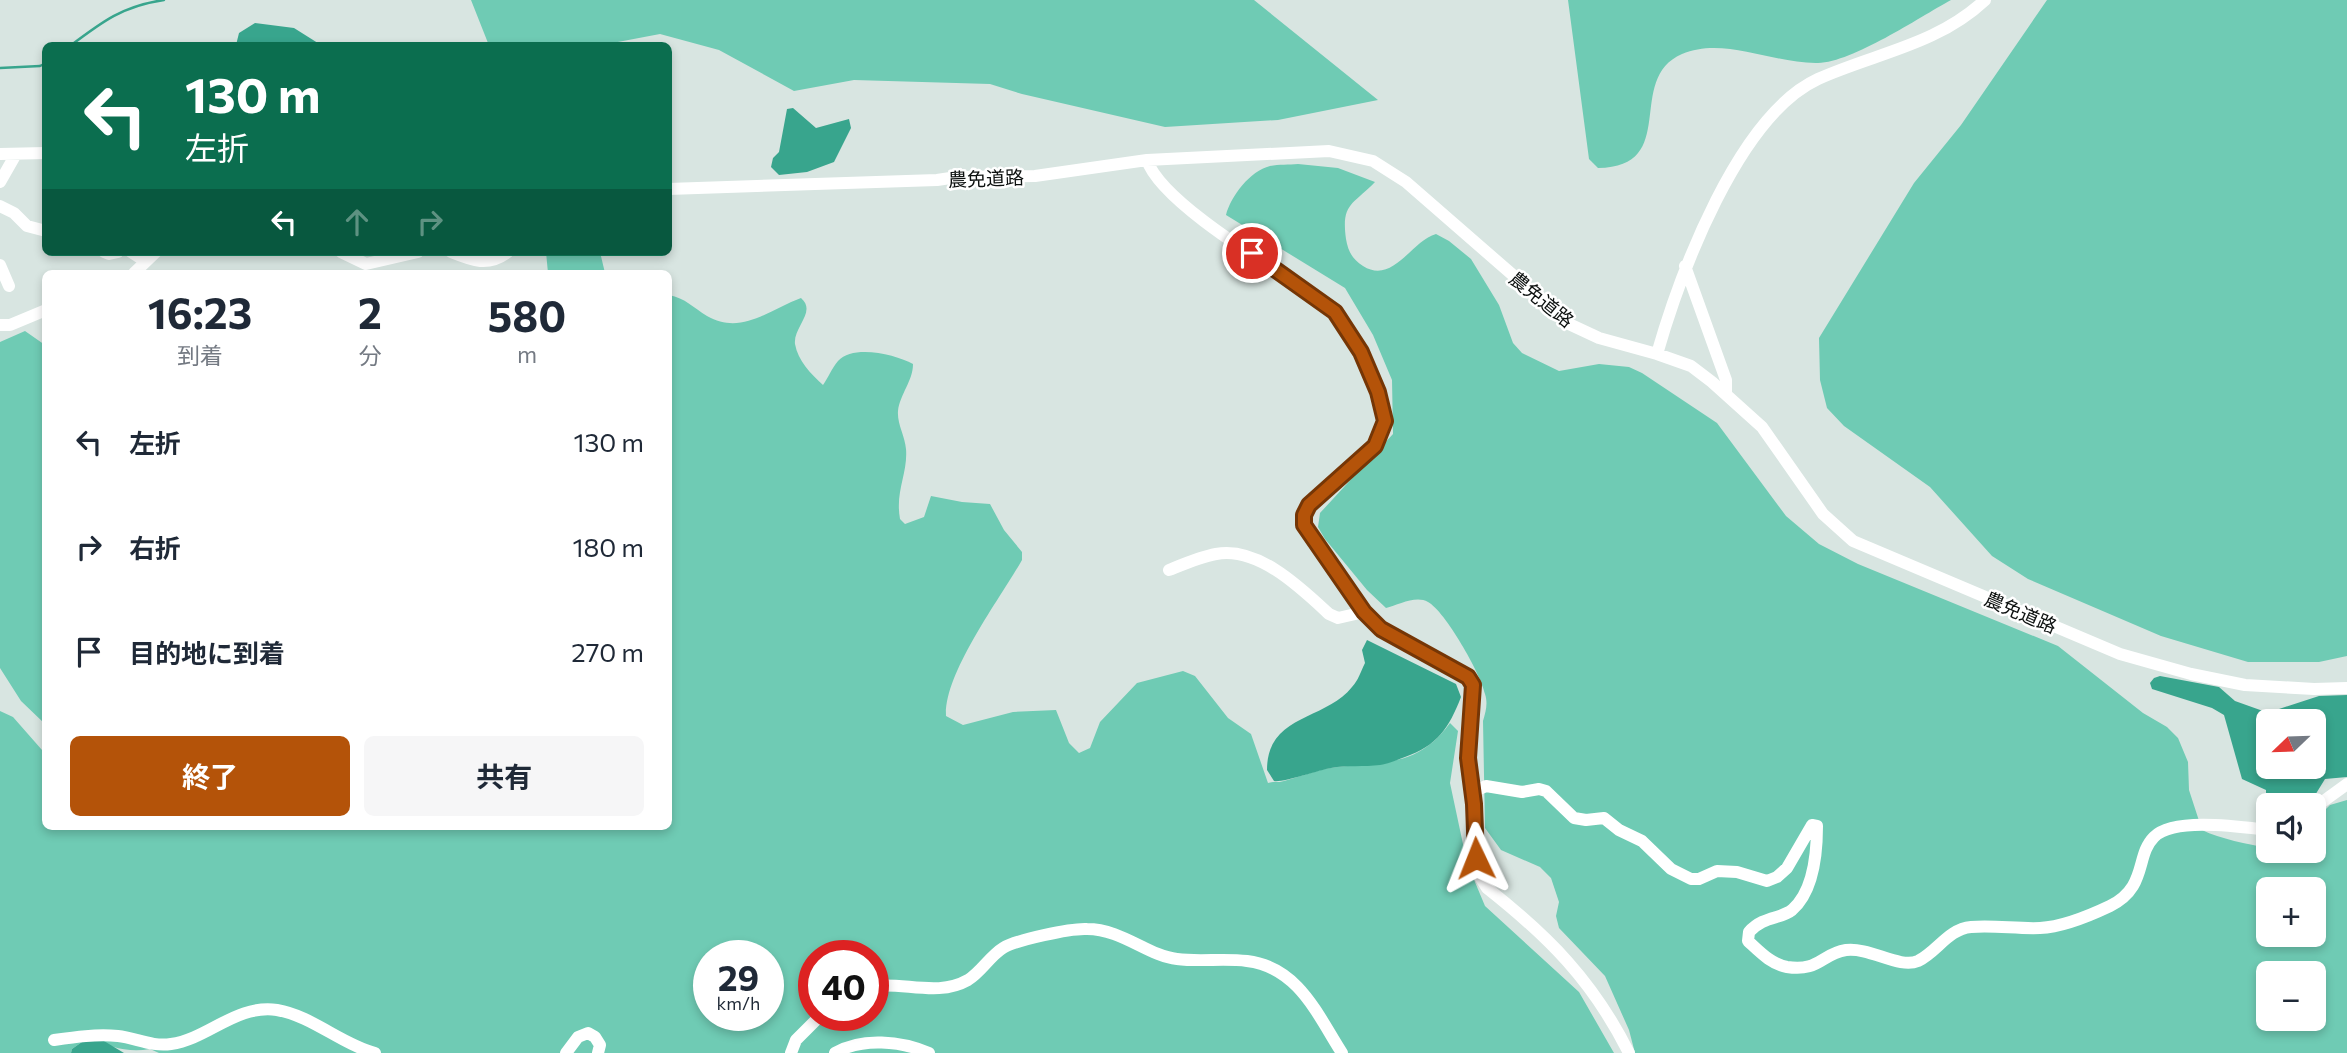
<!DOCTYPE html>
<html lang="ja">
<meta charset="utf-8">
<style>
body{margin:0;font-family:Commissioner,"Noto Sans JP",sans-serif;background:#f6f6f7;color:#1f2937;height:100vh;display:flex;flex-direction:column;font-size:26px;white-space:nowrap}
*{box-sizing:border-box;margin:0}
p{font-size:23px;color:#747a83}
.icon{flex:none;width:38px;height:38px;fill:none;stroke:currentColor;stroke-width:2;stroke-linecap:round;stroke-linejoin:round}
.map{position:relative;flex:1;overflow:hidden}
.panel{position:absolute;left:42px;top:270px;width:630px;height:560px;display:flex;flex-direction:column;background:#fff;border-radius:10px;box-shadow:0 4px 10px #0003}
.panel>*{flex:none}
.top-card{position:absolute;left:42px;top:42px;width:630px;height:214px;border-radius:10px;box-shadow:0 4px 10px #0003;background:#0b6e4f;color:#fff;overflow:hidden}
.needle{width:46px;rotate:247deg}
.buttons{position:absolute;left:2256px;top:709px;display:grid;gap:14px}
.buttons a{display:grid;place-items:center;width:70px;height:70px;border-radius:10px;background:#fff;box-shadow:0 4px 10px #0003;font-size:35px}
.speed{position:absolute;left:693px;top:940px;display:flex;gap:14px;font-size:35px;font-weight:700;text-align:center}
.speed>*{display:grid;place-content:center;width:91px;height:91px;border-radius:50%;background:#fff;box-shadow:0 4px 10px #0003;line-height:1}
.speed small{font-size:18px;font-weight:400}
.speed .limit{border:10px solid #d22;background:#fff;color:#111}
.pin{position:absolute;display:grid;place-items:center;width:60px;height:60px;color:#fff;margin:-30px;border:4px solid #fff;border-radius:50%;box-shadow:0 2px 7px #0007}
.me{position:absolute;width:77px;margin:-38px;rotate:358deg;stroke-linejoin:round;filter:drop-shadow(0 0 5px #0008)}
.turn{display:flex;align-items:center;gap:24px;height:147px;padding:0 28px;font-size:32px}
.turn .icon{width:91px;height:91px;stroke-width:2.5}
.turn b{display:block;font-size:49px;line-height:60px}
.lanes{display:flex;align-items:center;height:66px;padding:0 28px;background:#0003;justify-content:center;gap:35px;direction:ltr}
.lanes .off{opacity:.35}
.eta{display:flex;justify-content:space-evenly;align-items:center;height:119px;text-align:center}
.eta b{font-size:42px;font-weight:700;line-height:49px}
.button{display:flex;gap:14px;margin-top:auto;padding:14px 28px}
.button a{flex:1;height:80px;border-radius:10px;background:#b45309;color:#fff;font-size:28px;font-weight:700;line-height:80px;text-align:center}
.button a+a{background:#f6f6f7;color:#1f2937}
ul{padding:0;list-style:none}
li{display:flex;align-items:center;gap:21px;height:105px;padding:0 28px}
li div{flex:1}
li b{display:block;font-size:26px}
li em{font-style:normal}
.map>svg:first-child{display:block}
</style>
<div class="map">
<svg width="2347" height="1053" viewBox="0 0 2347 1053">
<rect width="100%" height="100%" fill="#d8e5e1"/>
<!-- green -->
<path fill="#6fcbb4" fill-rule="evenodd" d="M471 0H1254L1378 100 1278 120 1165 127 1022 94 990 84 854 80 794 91 719 50 660 34 602 45 500 46 488 43Z
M1568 0H1951C1918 18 1853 62 1818 63 1773 64 1724 36 1682 54 1624 79 1681 167 1598 168L1589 159Z
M2047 0H2347V656L2319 662H2248L2161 636 2028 579 1992 556 1930 487 1844 426 1827 408 1820 380 1819 338 1914 183 1961 125Z
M1298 164 1338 168 1375 182C1353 205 1341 203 1346 239 1348 251 1352 259 1363 266 1393 285 1411 241 1436 234L1449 241 1471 259 1499 305 1513 343 1522 353 1559 371 1599 364 1629 367 1642 373 1717 423 1786 516 1819 544 1858 564 2058 646 2143 713 2167 727 2178 738 2188 762 2189 790 2202 830C2220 839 2248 844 2268 848V850H2314V821L2330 805 2347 800V1053H1635L1629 1030 1605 976 1559 928 1556 916 1559 902 1551 878 1540 867 1501 850 1485 828 1483 721C1486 711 1488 703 1485 694 1481 674 1445 611 1428 602 1416 595 1398 605 1386 608L1367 590 1325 539 1318 527 1320 513 1393 434 1392 380 1373 335 1345 288 1226 215C1231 196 1250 171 1270 166 1279 164 1289 165 1298 164ZM2268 889H2314V934H2268ZM2268 973H2314V1018H2268Z
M546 252H600L605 273H548Z
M669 295C685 298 694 308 707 316 742 336 770 309 801 298 817 312 793 327 795 344 798 361 811 374 823 385 828 378 832 368 838 361 854 344 896 355 913 364 913 381 900 394 898 411 897 424 905 436 906 449 908 473 895 491 900 519L905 524 924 517 931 496 962 502 990 504 1004 530 1022 552V560C1000 599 944 673 946 716L963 725 1013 712 1056 710 1069 743 1079 753 1090 748 1100 722 1137 683 1183 671 1195 676 1228 718 1251 734 1268 783C1274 781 1278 783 1284 781 1302 776 1319 769 1337 767 1385 762 1419 766 1450 723L1458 731 1450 783 1467 863 1485 906 1579 992 1614 1053H159L150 1049C128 1053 109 1047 89 1037L72 1049 71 1053H0V711L13 717 42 750H45L46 826H668ZM709 956H768V1015H709ZM814 956H873V1015H814Z
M25 331 45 345V724L21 701 0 668V342Z"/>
<!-- water -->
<path fill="#38a58d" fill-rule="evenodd" d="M255 23 294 28 321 45H236L239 33Z
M793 108 816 128 849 119 851 128 834 162 807 172 779 175 771 167 773 158 779 152 787 109Z
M1367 640 1456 684 1461 697C1449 728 1437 746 1405 757 1397 760 1388 764 1380 765 1364 767 1347 765 1331 768 1319 770 1282 783 1274 781L1267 770C1267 714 1325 721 1352 687 1358 681 1361 671 1365 663L1362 650Z
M2160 676 2219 687 2235 701 2263 711 2276 710 2319 696 2347 695V777L2325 779 2309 805H2271L2266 796V790L2242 779 2224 715 2212 708 2152 689 2150 683 2154 678ZM2268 721H2314V766H2268Z
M89 1037 99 1038 124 1053H71L72 1049Z"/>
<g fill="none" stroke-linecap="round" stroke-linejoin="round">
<!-- stream -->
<path stroke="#38a58d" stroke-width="2.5" d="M70 46C103 21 123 6 164 0
M0 68 40 66 46 63"/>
<!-- minor -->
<path stroke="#fff" stroke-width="12" d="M0 154 46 153
M1147 160C1161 203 1275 269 1315 296 1322 302 1331 307 1336 313 1355 334 1393 405 1382 433 1373 457 1329 487 1309 505L1305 515 1304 525 1364 612 1381 629 1468 677 1473 685 1468 772 1474 804 1476 858 1480 877 1487 888C1549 937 1593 981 1629 1053
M0 182 16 154
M668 189 937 180 957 177 1035 176 1147 160 1329 151 1373 161 1406 182 1569 324 1599 338 1657 354 1691 366 1712 382 1762 427 1823 514 1853 541 2120 654 2191 674 2245 685 2314 689 2347 688
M0 206 14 213 27 226 46 231
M104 252 109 254 118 252
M131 252 145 261
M341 252 366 264 418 252
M451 252C473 261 488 267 508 252
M0 265 9 286
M1685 266 1726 380V394
M134 273 156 252
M0 325H10L46 310
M1657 354C1680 274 1738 116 1818 79 1876 53 1937 45 1985 0
M1169 570C1184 564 1200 557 1216 554 1258 546 1301 588 1329 614L1338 618 1364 612
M1472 789 1477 790 1486 786 1522 792 1539 789 1546 791 1574 818 1586 820 1604 818 1619 830 1642 841 1671 869 1691 879H1699L1717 871 1737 872 1767 881 1777 877 1787 868 1812 825 1817 826C1817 853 1814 891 1792 910 1781 919 1763 916 1749 932L1748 941C1760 952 1771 964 1787 967 1819 972 1821 954 1846 950 1870 947 1899 969 1918 961 1937 952 1948 929 1971 927 1994 925 2017 929 2040 928 2063 927 2089 916 2110 906 2148 887 2135 856 2154 837 2174 817 2241 827 2268 830
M2314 808 2347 784
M873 986C905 982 938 997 968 980 981 972 990 956 1003 948 1016 940 1071 928 1087 929 1122 929 1148 956 1177 959 1200 962 1224 958 1247 961 1298 967 1317 1014 1342 1053
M54 1040C75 1037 96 1034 118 1036 136 1038 152 1047 171 1044 208 1039 236 1004 277 1010 312 1016 341 1044 375 1053
M566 1053 578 1037 588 1033 595 1037 600 1045 598 1053
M791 1053 796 1040 821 1015
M835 1053C862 1037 901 1041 929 1053"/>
</g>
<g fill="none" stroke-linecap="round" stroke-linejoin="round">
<defs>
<path id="route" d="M1252 253 1335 312 1361 352 1378 392 1385 421 1375 446 1309 505 1304 515V525L1364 612 1381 629 1468 677 1473 685 1468 758 1474 804 1476 858"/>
</defs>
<!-- route casing -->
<use href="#route" stroke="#753606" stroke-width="18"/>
<!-- route -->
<use href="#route" stroke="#b45309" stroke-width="12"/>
</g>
<g text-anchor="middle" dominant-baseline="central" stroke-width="5" stroke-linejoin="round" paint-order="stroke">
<!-- street labels -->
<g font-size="19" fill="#0c100f" stroke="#fff">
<text transform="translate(986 178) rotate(-2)">農免道路</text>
<text transform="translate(1542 299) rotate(39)">農免道路</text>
<text transform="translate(2021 612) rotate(23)">農免道路</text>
</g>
</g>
</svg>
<div class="buttons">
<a><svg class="needle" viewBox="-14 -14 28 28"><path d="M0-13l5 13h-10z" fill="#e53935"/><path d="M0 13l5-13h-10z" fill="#747a83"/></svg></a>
<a><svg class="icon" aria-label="sound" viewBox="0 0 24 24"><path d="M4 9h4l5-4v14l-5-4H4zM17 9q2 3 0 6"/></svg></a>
<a>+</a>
<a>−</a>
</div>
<div class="speed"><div>29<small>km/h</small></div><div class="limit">40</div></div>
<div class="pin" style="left:1252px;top:253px;background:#d93025"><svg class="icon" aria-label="arrive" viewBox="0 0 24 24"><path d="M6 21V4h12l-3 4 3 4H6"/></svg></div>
<svg class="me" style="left:1476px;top:858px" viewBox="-20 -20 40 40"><path d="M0-17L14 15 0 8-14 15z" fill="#b45309" stroke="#fff" stroke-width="4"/></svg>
<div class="top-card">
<div class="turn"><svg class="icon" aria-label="left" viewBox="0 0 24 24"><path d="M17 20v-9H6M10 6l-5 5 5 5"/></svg><div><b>130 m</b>左折</div></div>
<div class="lanes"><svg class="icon" aria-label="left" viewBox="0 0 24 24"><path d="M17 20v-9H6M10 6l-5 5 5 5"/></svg><svg class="icon off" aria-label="ahead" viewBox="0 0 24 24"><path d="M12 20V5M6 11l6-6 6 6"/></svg><svg class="icon off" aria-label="right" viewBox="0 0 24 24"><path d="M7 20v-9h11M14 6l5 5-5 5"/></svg></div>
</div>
<section class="panel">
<div class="eta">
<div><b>16:23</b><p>到着</p></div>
<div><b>2</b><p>分</p></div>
<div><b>580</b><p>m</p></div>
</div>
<ul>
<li><svg class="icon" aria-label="left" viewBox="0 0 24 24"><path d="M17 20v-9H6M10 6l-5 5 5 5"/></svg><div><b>左折</b></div><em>130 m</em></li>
<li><svg class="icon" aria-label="right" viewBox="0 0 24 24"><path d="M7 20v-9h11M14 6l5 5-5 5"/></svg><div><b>右折</b></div><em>180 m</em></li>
<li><svg class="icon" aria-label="arrive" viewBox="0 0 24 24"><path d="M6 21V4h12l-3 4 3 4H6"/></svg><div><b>目的地に到着</b></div><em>270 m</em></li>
</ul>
<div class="button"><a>終了</a><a>共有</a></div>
</section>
</div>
